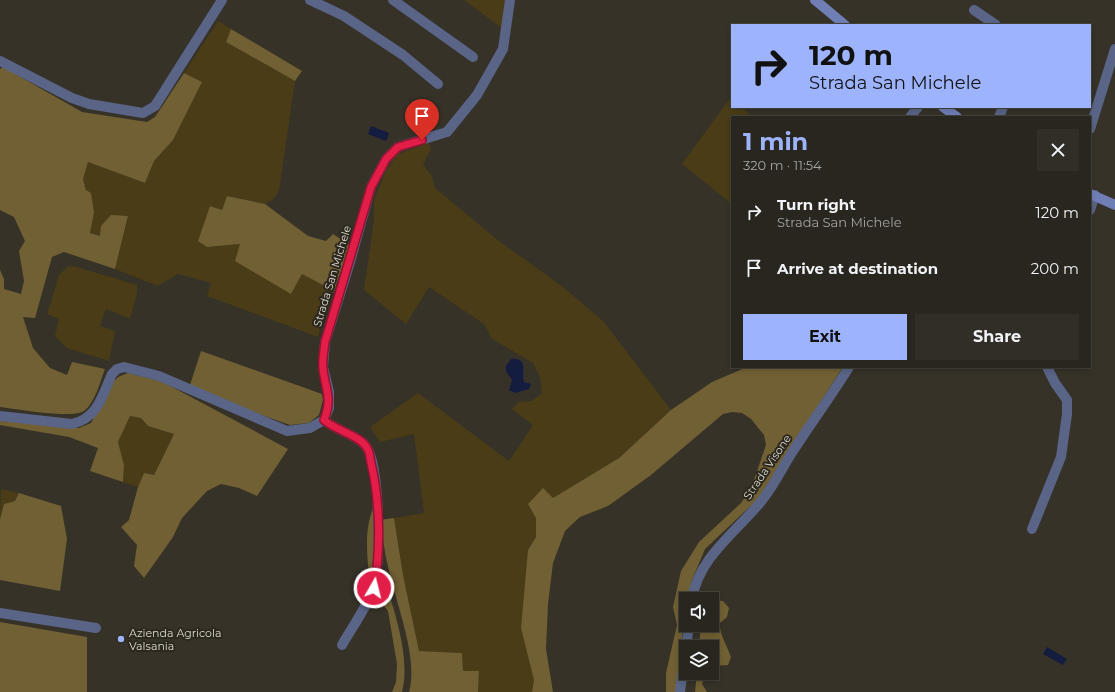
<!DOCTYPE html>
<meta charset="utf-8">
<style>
body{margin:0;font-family:Montserrat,sans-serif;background:#302e27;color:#f1f3f6;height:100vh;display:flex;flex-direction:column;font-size:15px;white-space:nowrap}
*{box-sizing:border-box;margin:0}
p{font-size:13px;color:#a5a5a4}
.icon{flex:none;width:22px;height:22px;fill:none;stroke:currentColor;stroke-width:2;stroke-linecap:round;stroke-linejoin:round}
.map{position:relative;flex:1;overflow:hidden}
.panel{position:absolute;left:731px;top:116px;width:360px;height:252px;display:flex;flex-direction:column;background:#28261e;border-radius:0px;box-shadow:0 2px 6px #0003,0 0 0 1px #44433c}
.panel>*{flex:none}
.hud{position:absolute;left:731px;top:24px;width:360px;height:84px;border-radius:0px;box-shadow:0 2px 6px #0003,0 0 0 1px #44433c;background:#9db4fd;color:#111;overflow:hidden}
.tools{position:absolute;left:679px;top:592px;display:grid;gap:8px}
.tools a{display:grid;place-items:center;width:40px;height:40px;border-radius:0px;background:#28261e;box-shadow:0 2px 6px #0003,0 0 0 1px #44433c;font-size:20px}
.pin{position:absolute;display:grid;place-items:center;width:34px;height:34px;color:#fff;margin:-41px -17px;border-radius:50% 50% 50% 0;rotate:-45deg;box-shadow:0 0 4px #0007}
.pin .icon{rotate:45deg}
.me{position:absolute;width:44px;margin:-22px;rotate:8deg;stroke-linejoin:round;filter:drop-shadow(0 0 3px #0008)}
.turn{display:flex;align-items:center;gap:14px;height:84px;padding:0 12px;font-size:18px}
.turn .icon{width:52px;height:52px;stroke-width:2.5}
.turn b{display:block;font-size:28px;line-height:34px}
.round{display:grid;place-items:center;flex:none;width:42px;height:42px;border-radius:0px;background:#302e27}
.summary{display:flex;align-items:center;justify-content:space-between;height:68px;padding:0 12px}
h1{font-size:24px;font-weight:700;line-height:30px;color:#9db4fd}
.cta{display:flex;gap:8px;margin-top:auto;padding:8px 12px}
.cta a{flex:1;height:46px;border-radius:0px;background:#9db4fd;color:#111;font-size:16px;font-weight:700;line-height:46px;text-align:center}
.cta a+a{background:#302e27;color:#f1f3f6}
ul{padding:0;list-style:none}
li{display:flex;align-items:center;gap:12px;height:56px;padding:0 12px}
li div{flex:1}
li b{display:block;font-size:15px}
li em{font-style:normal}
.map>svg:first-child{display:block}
</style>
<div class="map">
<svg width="1115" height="692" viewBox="0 0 1115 692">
<rect width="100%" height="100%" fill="#363228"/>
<!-- green -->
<path fill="#493c16" d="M464 0H506L503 29Z
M218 21 231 29 226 42 295 81 279 191 273 200 265 204 227 196 222 210 210 206 208 247 240 244 291 294 302 274 334 291 324 314 318 337 207 296 211 283 178 274 158 286 115 269 128 217 100 236 90 233 94 213 83 179 88 162 145 183 154 161 173 140 202 82 184 73Z
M730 98 732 107H741L752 117H732V204L682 164Z
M429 143 431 149 423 165 432 176 435 188 499 241 563 287 604 322 671 410 619 458 553 498 536 518V537L528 550V654L534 680 532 692H478L479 671H463L462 653 419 651 403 575 394 518 424 513 414 434 380 442 370 427 418 393 509 461 533 425 512 409 518 402 532 401 542 393 540 377 533 363 492 339 484 324 429 287 406 324 364 290 374 220V200L386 170 398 154Z
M68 266 77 267 137 285V293L130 319 106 309 100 326 115 331 109 361 67 348 55 336 59 319 47 314 59 275Z
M130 416 141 418 148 426 174 434 154 475 144 473 138 487 123 482 124 465 118 442Z
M1 489 19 493 15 501 4 504 0 519Z"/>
<!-- forest -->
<path fill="#716033" d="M231 29 302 71 295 81 226 42Z
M3 67 82 112 147 122 155 117 184 73 202 82 173 140 154 161 145 183 88 162 83 179 86 190 91 193 94 213 90 233 100 236 101 226 111 215 128 216 115 269 64 252 52 257 35 318 23 317 33 348 50 368 67 375 72 362 105 369C100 382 95 403 84 411 71 419 17 409 0 407V270L4 279V289L21 294 24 281 19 251 25 241 14 217 0 210V69Z
M227 196 265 204 308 236 326 241 333 234 350 245 334 291 302 274 291 294 235 261 240 244 207 247 198 241 210 206 222 210Z
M201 351 322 394 323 400 319 415 309 423 290 425 242 408 190 385Z
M747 367H843L758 499 705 549 692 580 688 599H686L676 692H666V673L677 625 673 607 681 571 699 542 741 503 747 494 755 477 766 445 764 435 751 419 742 413 732 412 723 414 651 475 608 506 580 517 565 531 553 563 548 604 546 649 553 692H532L534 680 521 628 528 550 536 537V518L528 504 543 488 553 498 619 458 671 410 712 382Z
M128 373 163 382 288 449 257 496 239 488 221 484 207 491 182 518 173 537 144 578 134 566 137 545 121 527 129 520 138 487 144 473 154 475 174 434 148 426 141 418 130 416 118 442 124 465 123 482 90 471 98 448 69 437 0 425V421L79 428 91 423 112 383 118 377Z
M19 493 61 506 67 539 60 591 0 580V519L4 504 15 501Z
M374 507 373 580 369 576C367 554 364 527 374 507Z
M394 518 403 575 419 651 462 653 463 671H479L478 692H409C419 658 395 601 388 566 384 551 383 535 380 520Z
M379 562C390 599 412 654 402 692H392L396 682 397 664 388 611 380 601 377 588Z
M713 600 723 601 729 608 727 617 720 623C719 634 727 645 731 657L728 665 712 666V647H699L701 625H712Z
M0 622 87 637V692H0Z
M697 673H705L702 684 707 692H695Z"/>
<!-- water -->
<path fill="#141c3f" d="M371 126 389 133 386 141 368 134Z
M511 359C529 357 521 373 524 382L531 384 529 389 515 393 509 390 512 380 506 371V366Z
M1047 647 1067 659 1063 665 1043 654Z"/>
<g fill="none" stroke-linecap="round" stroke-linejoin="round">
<!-- street -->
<path stroke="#596487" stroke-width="10" d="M310 0 344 16 403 55 438 84
M393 0 473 57
M974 10 996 25
M0 61 72 98 89 104 143 113 155 106 222 0
M910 117 918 107
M999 117 1003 107
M1090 129 1115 49
M1090 210 1095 195
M0 416 72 424C98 418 102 396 112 374L117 369 124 367 159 376 287 431 310 428 324 420 329 408V392L323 367 325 342 350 262 371 187 386 159 398 147 447 132 477 95 503 49 510 0
M324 420C335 430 361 436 367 448 380 469 381 562 374 586 369 604 351 629 342 645
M1032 529 1061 457 1067 414V400L1055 383 1047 367
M692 599C699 556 738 531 763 499 775 484 784 464 795 448 813 420 832 395 849 367
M0 613 96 628
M680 692 689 625"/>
<!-- secondary -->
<path stroke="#6f7fb6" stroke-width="10" d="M815 0 845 25
M943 107 957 117
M1090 194 1115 205"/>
</g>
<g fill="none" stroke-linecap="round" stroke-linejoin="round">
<defs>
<path id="route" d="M374 588C381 551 380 499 371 463 370 458 370 452 367 448 361 436 335 430 324 420 333 397 325 390 323 368 322 360 324 350 325 342L371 187 386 159 398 147 422 140"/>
</defs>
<!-- route casing -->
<use href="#route" stroke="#92132f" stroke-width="10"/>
<!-- route -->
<use href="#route" stroke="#e11d48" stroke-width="7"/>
</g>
<!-- markers -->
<circle fill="#9db4fd" stroke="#2c281e" stroke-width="1.5" cx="121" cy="639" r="4"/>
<g text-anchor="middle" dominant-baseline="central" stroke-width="4" stroke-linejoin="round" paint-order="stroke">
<!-- street labels -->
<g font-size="11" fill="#dedbd4" stroke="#2c281e">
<text transform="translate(332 276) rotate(-73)">Strada San Michele</text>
<text transform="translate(767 467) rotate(-56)">Strada Visone</text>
</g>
<!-- poi labels -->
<g font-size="11" fill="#dedbd4" stroke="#2c281e" text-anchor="start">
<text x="129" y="633">Azienda Agricola<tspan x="129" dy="13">Valsania</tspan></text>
</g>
</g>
</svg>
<div class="tools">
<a><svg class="icon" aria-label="sound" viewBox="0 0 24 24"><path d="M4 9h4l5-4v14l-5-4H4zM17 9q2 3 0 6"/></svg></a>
<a><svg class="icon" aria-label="layers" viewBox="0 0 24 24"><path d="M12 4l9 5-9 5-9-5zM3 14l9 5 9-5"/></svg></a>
</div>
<div class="pin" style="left:422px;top:140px;background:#d93025"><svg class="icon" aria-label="arrive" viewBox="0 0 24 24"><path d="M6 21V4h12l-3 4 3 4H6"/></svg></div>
<svg class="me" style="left:374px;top:588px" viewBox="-20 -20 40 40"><circle r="17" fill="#e11d48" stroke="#fff" stroke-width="3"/><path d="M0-11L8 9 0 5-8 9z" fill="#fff"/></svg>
<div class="hud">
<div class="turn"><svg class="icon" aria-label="right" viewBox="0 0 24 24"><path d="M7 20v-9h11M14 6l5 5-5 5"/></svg><div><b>120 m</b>Strada San Michele</div></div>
</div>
<section class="panel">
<div class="summary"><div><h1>1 min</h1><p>320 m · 11:54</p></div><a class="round"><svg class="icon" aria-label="close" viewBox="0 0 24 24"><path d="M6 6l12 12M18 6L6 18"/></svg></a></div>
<ul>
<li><svg class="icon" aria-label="right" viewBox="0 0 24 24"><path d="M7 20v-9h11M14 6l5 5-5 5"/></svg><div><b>Turn right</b><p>Strada San Michele</p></div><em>120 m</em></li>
<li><svg class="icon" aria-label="arrive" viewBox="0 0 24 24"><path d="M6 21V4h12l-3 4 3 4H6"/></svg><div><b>Arrive at destination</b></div><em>200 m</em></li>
</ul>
<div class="cta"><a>Exit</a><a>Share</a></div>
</section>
</div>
